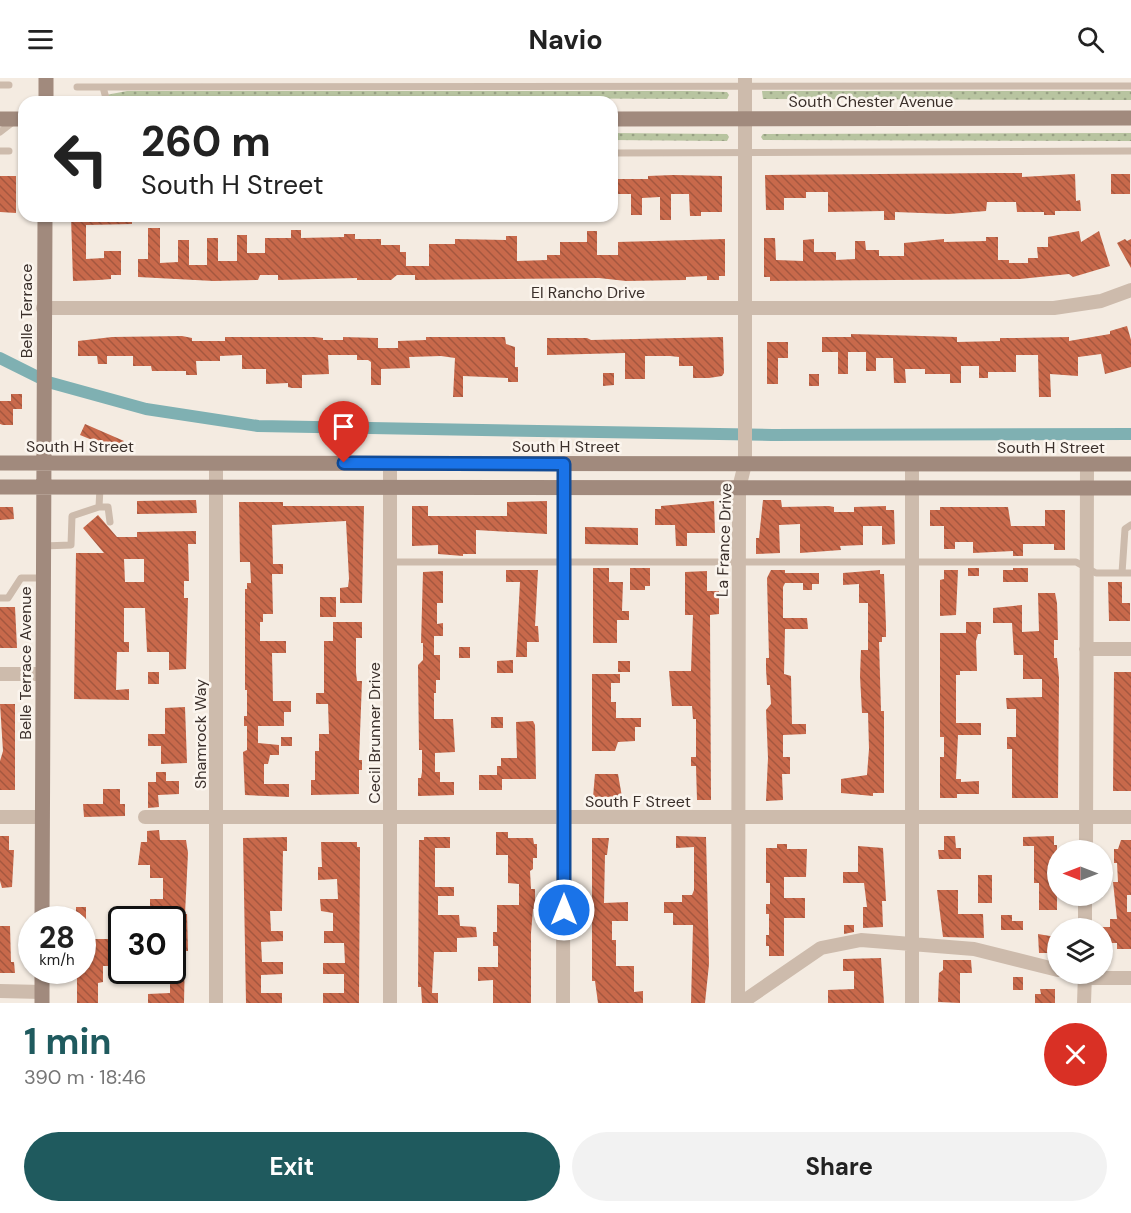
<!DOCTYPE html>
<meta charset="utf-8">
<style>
body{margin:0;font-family:"DM Sans",sans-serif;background:#f2f2f2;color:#222;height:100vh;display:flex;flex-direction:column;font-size:22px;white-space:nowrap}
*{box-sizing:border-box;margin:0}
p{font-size:20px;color:#767676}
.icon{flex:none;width:33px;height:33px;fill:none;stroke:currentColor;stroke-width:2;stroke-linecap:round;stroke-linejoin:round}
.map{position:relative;height:925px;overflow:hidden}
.side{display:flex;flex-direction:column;background:#fff;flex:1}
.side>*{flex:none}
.guide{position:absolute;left:18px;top:18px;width:600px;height:126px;border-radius:18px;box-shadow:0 2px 4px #0004;background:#fff;color:#222;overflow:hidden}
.needle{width:39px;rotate:270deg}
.fabs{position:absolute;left:1047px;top:762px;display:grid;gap:12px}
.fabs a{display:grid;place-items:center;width:66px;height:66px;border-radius:50%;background:#fff;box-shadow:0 2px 4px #0004;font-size:30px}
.speed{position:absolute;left:18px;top:828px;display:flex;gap:12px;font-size:30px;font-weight:700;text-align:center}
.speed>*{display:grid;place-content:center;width:78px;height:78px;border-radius:50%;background:#fff;box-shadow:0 2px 4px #0004;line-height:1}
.speed small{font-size:15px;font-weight:400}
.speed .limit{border:3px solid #111;border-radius:9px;background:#fff;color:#111}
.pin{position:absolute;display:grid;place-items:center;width:51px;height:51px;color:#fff;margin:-62px -26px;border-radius:50% 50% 50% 0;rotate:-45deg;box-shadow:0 0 6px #0007}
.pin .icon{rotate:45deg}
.me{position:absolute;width:66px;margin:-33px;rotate:0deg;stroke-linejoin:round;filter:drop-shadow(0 0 4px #0008)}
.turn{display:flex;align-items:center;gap:21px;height:126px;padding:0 24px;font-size:27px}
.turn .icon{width:78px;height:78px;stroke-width:2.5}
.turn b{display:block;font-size:42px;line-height:51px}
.round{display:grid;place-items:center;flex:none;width:63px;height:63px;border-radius:32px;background:#f2f2f2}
.headline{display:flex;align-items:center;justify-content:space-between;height:102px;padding:0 24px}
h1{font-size:36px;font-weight:700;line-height:45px;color:#1f5a5e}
.action{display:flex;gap:12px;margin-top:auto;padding:12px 24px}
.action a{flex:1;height:69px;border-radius:36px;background:#1f5a5e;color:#fff;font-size:24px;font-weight:700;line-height:69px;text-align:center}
.action a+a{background:#f2f2f2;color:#222}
header{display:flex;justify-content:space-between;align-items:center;height:78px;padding:0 24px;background:#fff;font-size:27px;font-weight:700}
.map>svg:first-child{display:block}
</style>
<header><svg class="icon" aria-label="menu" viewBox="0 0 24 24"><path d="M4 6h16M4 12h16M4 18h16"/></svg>Navio<svg class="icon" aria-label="search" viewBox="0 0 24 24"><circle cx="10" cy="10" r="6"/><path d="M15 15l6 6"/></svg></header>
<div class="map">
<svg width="1131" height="925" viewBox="0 0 1131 925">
<defs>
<pattern id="grass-dots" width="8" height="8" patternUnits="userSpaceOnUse" patternTransform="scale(1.5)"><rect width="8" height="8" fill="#b8c4a0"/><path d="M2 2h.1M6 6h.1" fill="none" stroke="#97a083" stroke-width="1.8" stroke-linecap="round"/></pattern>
<pattern id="building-back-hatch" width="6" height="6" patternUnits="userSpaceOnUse" patternTransform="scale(1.5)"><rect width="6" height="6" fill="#c8694b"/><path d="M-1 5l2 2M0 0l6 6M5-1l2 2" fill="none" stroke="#a4573f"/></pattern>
</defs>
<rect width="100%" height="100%" fill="#f4ebe1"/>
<!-- grass -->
<path fill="url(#grass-dots)" d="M127 13H690L727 14 729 17 727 21 106 19V17Z
M762 13H1131V22L763 21Z
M612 55 727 56 729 59 727 63 612 62Z
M1131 55V63H1126L763 62 761 59 763 56Z"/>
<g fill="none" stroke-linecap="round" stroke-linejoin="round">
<!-- canal -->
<path stroke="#7fb0b2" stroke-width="12" d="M0 280 48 304 146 331 258 348 772 357 1131 356"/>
</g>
<!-- building -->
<path fill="url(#building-back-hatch)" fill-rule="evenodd" d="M996 95H1022V99L1075 96 1076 123 1080 122 1081 133H1055V137H1044V134H1017L1016 124H987L986 133 949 136 895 134V142H884V133L828 134V114H806V120H784V132H766L765 97Z
M1111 96H1130V116H1111Z
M673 97 722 98V134H701V138H690L689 116H671V142H660V119L642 120V137H631V116H616V101H648V98Z
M0 98H16V135L0 134Z
M71 138H132V146L86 147V181L104 180V173H121V197H111V201L99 202 73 203Z
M148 150H160V185L178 184V162H189V187H207V160H218V183H237V157H247V175H265V160H291V152H301V160L344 159V156H355V161H381V167H400V174H406V188H429V166H455V161L506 162V158H517V183L547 182V177H560V164H587V153H597V177H618V164L725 161V198H719V202H707V198L686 199V202L626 203 599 200 415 202V197H397L391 202H357V200L278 202V197H260L258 202 214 203 138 199V181H148Z
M1079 153 1081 164 1099 153 1110 188 1073 199 1069 196 1020 201 770 203V199H764V160H775L776 182 803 183V162L814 161V174H836V182L855 181V163H865L866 172H879V178H904V165L944 161V164L986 163V159H998V182H1009V185H1028V180H1038L1037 169H1048V159Z
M1125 161 1127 163 1131 161V190L1117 165Z
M1127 248 1131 262V289L1105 296 1101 276 1078 279V298L1050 296 1051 319H1039L1038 277H1016V294H988V300H979V288H961V305H950V296H925V291H905L906 305H894L893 280H876V293H866V274H848V296H838V274H822V259H851V256L957 259V264L1000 263V260H1016L1069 259V263L1110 256V253Z
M182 258 192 260V263H225V259H315L323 260V262H343V259L378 260V270H398V263L426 262V259H505L506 266 515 269V289H518V304H508V300L463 298V319H453L455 280 441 278 409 279 410 290 381 291V307H371V284L368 282H357V277H328L329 296 302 297V310H292L288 309V305L266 306V291H242V277L220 278V283H196L197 297H186V293H152L151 288H133V278H107V286H98L97 278H78V263L112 259Z
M723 259 724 295 722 298 709 300H693V288H679V279L670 278H645V301H625V275L547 277V260H587L591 262Z
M767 264H788V280H778V306H767Z
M603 295H614V307L603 308Z
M809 296H819V308H809Z
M11 316H22V331H13V347H3L0 346V323H11Z
M85 346 124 363 119 373 80 357Z
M196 422 197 435 137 436V423Z
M763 422H781L782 429 829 428 834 429V434H854V429L886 428V432H894L895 466 882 467V448H863V467L840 468 841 472 800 475V446L779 447 780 475 756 476V460H759Z
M547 423V456L476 452V476H463V478L438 476V467L412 468V428H428V438H507V424Z
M714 423 715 455H687V468H676L675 447H655V431H661V428Z
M239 424H283V428H364L362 525H340V510L348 509 349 501 346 443 272 447 273 486H283V496H272L273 536H263V544H260V563H286V575H272L273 623H291V634H284V648H258V665L279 667V677H270L268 686H264V706H289V719L245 717 243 674 247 672V648H244V638H247V612H245V511H247V505H251L250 484H240Z
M0 429H13L14 441 0 442Z
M940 429H1008L1011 448H1045V432H1065V472H1054V466H1023V478H1013V473L973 475V464H955V471H944V448H930V432H940Z
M98 437 117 459H137V454L196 453V466H188L189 503H184V520H188L186 591 169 592V574H147L145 530H124V564H129V574H117L116 612 129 611V622L74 621 76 475H104L83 450ZM124 481H144V504H125Z
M585 449 638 450V467L585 466Z
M593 490H609V504H623L622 533H629V542H617V565H593Z
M630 490H650V508H645V512H630Z
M968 490H979V498H968Z
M1013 490H1028V504H1003V492H1013Z
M506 492H538L535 548H538L539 564H527V579H516L520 504H506Z
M771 492H785V495H819V506H812V512H803V505H785L783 509V540H807L808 551H785L784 596 791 598 792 646H806V656L783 657V679H790V696H782L783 722 766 723 768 680 766 632 771 626 770 607H767L766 591V580H769L767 500Z
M880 492V496H884L886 549V559H882V564H879L881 633H884V715H873V718L841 715V701L867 697 869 671 868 635H862L860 598 861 572H868V525H859V506L843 507V495Z
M944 492H958L956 537 940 538V502L944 501Z
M443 493V525H437V546L443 545V558H434V577H440V602H436V615H434V641H453L455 674 435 675V694H440V704H454V717L418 718V700H421L422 694V672H419L418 587 423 582V565H421L423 494Z
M707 493V513H719V536L710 537 711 722H697L696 688H691V679H696V641H693L692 628H672L669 593H691L693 537H685V494Z
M1108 504H1122V525H1130V543H1109Z
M1038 515H1055L1057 525 1058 562H1054V580H1057L1059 600 1058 720H1012V671H1007V659H1016V631H1007L1006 620 1042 619V601H1023V577H1014L1012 545H993V530L1022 527V554L1039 553Z
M320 519H336V539H320Z
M0 529H15L17 570H0Z
M333 544H362V560H356V594L357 603H362L359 682H362V692H359V716L311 717V702H315V673H319V656H329L328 626H316V615H324V563H333Z
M966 544H981V556H978L976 563 977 593H960V597H956V645H981V657H958L956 701H961V704L979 703V716H957V720H940V679H944V659H940V555H966Z
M459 569H470V580H459Z
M513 582V595H497V583Z
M618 583H630V594H618Z
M148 594H159V606H148Z
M1114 594H1131V713H1113Z
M592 596H620V605H611V624H616V640H641V649H635V663L618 664 615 673H592Z
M0 626H15V712H0V683L3 673Z
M185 629 187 685 161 686V668H148V656H165V630Z
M491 639H503V650H491Z
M533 643 535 647 536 701H502V712H479V697H497V688H501V680H517L516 644Z
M281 659H292V668H281Z
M156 694H166V703H179V716L158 717 159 729 148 730V704H156Z
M595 696H618L622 719H593Z
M103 711H120V726H125V738L84 739 83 726H103Z
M159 752 160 762H186L188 775 185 836H187L188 873H185L184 925H148V916L170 915V892H172V842H168V832H150V821H163V800H150V787H138L141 764H147V753Z
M496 754H508V760H533L534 766H537V780H533V791L530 793 531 811H535V831H533L531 855V925H493V902L478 903V889H498V868H493V854H497V827H519V806L508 805V777H496Z
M0 758H9V772H14L12 809 2 810 0 803Z
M676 758 706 759 709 886 705 925H691L693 847H673V835H664V824H682V817H692L694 812V769L676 770Z
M944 758H955L956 770H961V781H939L938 772H944Z
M1054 758V767H1057V832H1039V805H1034V768H1023V759Z
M287 759V773H283L282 833H270L271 853H283V863L261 864 262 884H283V896L261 897V915H282V925H246L243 760Z
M424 759H450V770H435V809H454V818H438V837H459L460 848 476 849 477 859 457 860V874H434L432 915H438V925H422L421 909H418L419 762H424Z
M592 760H609L607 777H605L604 825 628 824V843H612V862H616V888H634V914L643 913V925H598L595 903H592Z
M1121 762H1131V817H1127V834H1131V871H1117V865H1110V859H1102V849H1110V841H1117L1113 804H1118L1117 785H1114V771H1118Z
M321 764H357V769H360L359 925H323V915H344V896H323V885H345L344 865H324V853H333V835L321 833 320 821H338L337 801 318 802V789H322Z
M777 766H787V771H807L806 799H784V820H805V840H784V878H769V868H766V857H769V836H766V826H770V805H766V770H777Z
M858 768 883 770 886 823H882L883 849 863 850V829H867L864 805H843V794H858Z
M978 797H992V825H978Z
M937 812H958V836H983L984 860 943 859Z
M76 829H86V842H76Z
M1001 837H1012V843H1023V852H1001Z
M844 847H854V854L844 856Z
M0 848H10L11 884H14L15 895H0Z
M1038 856 1056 859 1057 875H1039Z
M82 861H121L120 888H103V904L98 905V925H77V892H82Z
M881 880 884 925H828V912L854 911V893H843V881Z
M943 882H971L972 895H960V925L938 924 939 895 943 892Z
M1013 899H1023V912H1013Z
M1040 911H1055V925H1035V916H1041Z"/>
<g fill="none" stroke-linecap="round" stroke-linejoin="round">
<!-- lane -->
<path stroke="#cdbbac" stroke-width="7" d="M0 7H9
M77 9H103
M107 24 103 9 1131 8
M0 54 13 44
M0 73H9
M612 75 1131 73
M99 429H108L110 444
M43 468 71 467 72 438 99 429 100 410
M391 484H1076L1096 495H1131
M1122 495 1125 451 1131 447
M0 520H8L21 500H43"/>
<!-- street -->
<path stroke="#cdbbac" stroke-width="14" d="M43 230H1054L1101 223 1131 212
M216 387V925
M1086 571H1131
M0 596H43
M0 739H42
M145 739H1131
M1086 772 1087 387
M1085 850V818
M1072 896 1084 900H1131
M0 913 42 914
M390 925V385
M563 925 564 386
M738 925 739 410 745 386V0
M741 925 821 870 861 862 974 871 1058 892
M912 925V387
M1084 925 1085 896"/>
<!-- secondary -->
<path stroke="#a18a7d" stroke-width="15" d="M46 0V24
M0 41H24
M612 41 1131 40
M0 385 1131 386
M0 409 1131 410
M42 842 45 138
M42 925V892"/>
</g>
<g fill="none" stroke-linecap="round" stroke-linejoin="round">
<defs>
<path id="route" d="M344 385 564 386V832"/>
</defs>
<!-- route casing -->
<use href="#route" stroke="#114b97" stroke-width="15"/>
<!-- route -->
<use href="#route" stroke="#1a73e8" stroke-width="10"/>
</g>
<g text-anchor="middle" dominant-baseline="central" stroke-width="5" stroke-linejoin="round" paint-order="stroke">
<!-- street labels -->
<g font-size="16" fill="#3b302b" stroke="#fbf5ee">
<text x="871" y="23">South Chester Avenue</text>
<text x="588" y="214">El Rancho Drive</text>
<text transform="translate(26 233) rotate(-90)">Belle Terrace</text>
<text x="80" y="368">South H Street</text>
<text x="566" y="368">South H Street</text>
<text x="1051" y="369">South H Street</text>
<text transform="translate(724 462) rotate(-88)">La France Drive</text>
<text transform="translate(25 585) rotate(-90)">Belle Terrace Avenue</text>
<text transform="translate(374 655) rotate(-90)">Cecil Brunner Drive</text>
<text transform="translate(200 656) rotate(-90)">Shamrock Way</text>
<text x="638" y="723">South F Street</text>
</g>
</g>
</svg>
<div class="fabs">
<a><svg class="needle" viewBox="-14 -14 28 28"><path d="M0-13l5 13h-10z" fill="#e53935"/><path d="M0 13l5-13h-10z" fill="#767676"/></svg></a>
<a><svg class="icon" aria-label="layers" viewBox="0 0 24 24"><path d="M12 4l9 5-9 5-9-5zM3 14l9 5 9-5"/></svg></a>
</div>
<div class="speed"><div>28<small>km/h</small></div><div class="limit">30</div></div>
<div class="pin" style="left:344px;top:385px;background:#d93025"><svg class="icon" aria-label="arrive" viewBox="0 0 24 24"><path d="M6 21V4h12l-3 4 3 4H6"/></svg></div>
<svg class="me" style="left:564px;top:832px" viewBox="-20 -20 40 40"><circle r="17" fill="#1a73e8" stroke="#fff" stroke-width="3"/><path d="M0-11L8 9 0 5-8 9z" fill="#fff"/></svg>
<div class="guide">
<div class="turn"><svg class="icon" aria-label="left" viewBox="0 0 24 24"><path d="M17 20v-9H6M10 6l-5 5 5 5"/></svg><div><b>260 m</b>South H Street</div></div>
</div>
</div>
<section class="side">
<div class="headline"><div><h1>1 min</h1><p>390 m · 18:46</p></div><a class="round" style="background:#d93025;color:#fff"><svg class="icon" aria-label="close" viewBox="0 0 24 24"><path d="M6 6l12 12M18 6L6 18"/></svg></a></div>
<div class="action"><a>Exit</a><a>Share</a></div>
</section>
